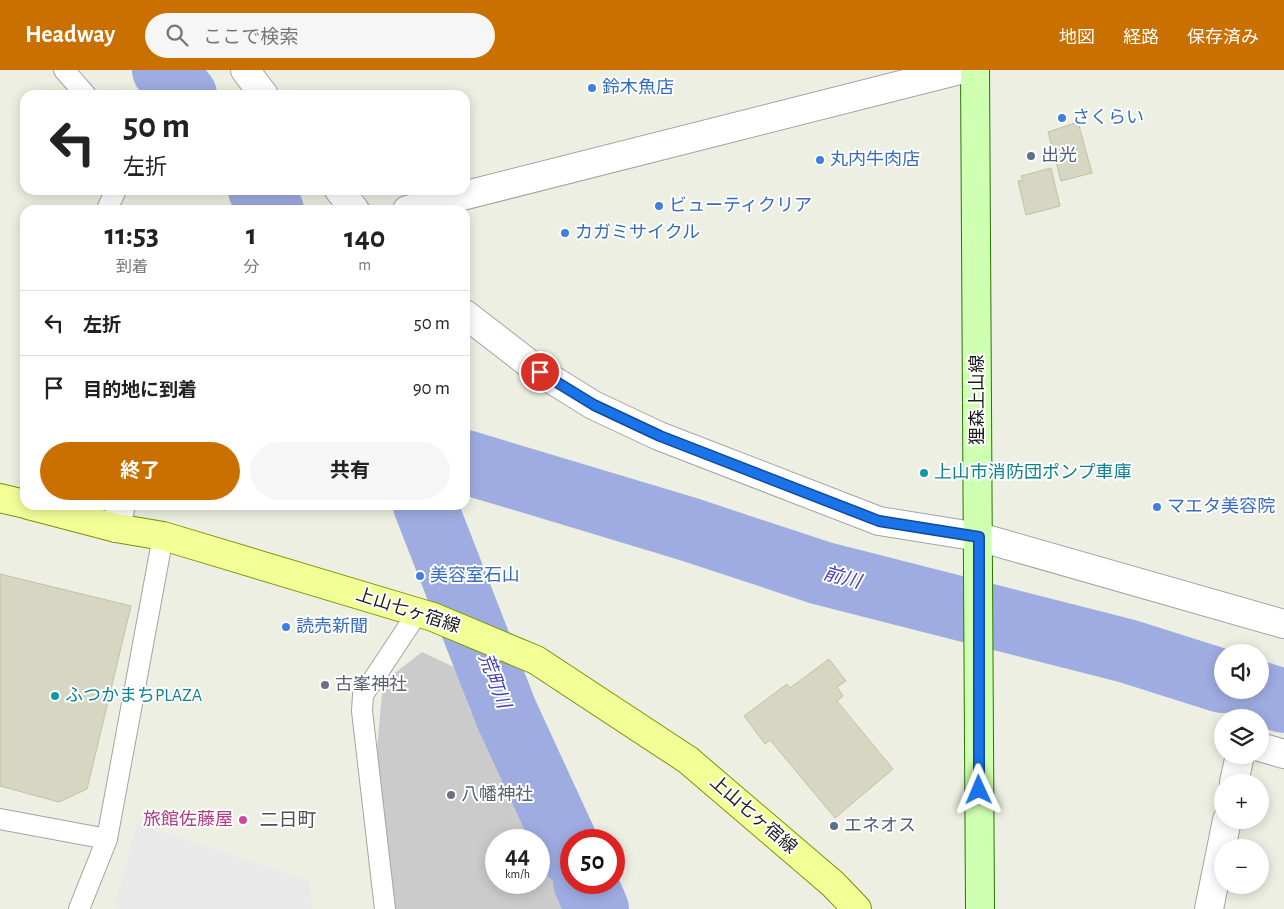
<!DOCTYPE html>
<html lang="ja">
<meta charset="utf-8">
<style>
body{margin:0;font-family:"Alegreya Sans","Noto Sans JP",sans-serif;background:#f6f6f6;color:#222;height:100vh;display:flex;flex-direction:column;font-size:19px;white-space:nowrap}
*{box-sizing:border-box;margin:0}
p{font-size:16px;color:#767676}
.icon{flex:none;width:28px;height:28px;fill:none;stroke:currentColor;stroke-width:2;stroke-linecap:round;stroke-linejoin:round}
.map{position:relative;flex:1;overflow:hidden}
.sheet{position:absolute;left:20px;top:135px;width:450px;height:305px;display:flex;flex-direction:column;background:#fff;border-radius:15px;box-shadow:0 2px 12px #0003}
.sheet>*{flex:none}
.top-card{position:absolute;left:20px;top:20px;width:450px;height:105px;border-radius:15px;box-shadow:0 2px 12px #0003;background:#fff;color:#222;overflow:hidden}
.fabs{position:absolute;left:1214px;top:574px;display:grid;gap:10px}
.fabs a{display:grid;place-items:center;width:55px;height:55px;border-radius:50%;background:#fff;box-shadow:0 2px 12px #0003;font-size:25px}
.speed{position:absolute;left:485px;top:759px;display:flex;gap:10px;font-size:25px;font-weight:700;text-align:center}
.speed>*{display:grid;place-content:center;width:65px;height:65px;border-radius:50%;background:#fff;box-shadow:0 2px 12px #0003;line-height:1}
.speed small{font-size:12px;font-weight:400}
.speed .limit{border:8px solid #d22;background:#fff;color:#111}
.pin{position:absolute;display:grid;place-items:center;width:42px;height:42px;color:#fff;margin:-21px;border:2px solid #fff;border-radius:50%;box-shadow:0 1px 5px #0007}
.me{position:absolute;width:55px;margin:-28px;rotate:359deg;stroke-linejoin:round;filter:drop-shadow(0 0 4px #0008)}
.turn{display:flex;align-items:center;gap:18px;height:105px;padding:0 20px;font-size:22px}
.turn .icon{width:65px;height:65px;stroke-width:2.5}
.turn b{display:block;font-size:35px;line-height:42px}
.eta{display:flex;justify-content:space-evenly;align-items:center;height:85px;text-align:center}
.eta b{font-size:30px;font-weight:700;line-height:35px}
.cta{display:flex;gap:10px;margin-top:auto;padding:10px 20px}
.cta a{flex:1;height:58px;border-radius:30px;background:#ca7000;color:#fff;font-size:20px;font-weight:700;line-height:58px;text-align:center}
.cta a+a{background:#f6f6f6;color:#222}
ul{padding:0;list-style:none}
li{display:flex;align-items:center;gap:15px;height:65px;padding:0 20px;border-top:1px solid #e0e0e0}
li div{flex:1}
li b{display:block;font-size:19px}
li em{font-style:normal}
header{display:flex;align-items:center;gap:30px;box-sizing:border-box;height:70px;padding:0 25px;background:#ca7000;color:#fff}
header strong{font-size:24px}
nav{display:flex;gap:28px;margin-inline-start:auto;font-size:18px}
.search{width:350px;height:45px;background:#f6f6f6;display:flex;align-items:center;gap:12px;box-sizing:border-box;padding:0 18px;border-radius:28px;color:#767676;font-size:19px}
.map>svg:first-child{display:block}
</style>
<header>
<strong>Headway</strong>
<div class="search"><svg class="icon" aria-label="search" viewBox="0 0 24 24"><circle cx="10" cy="10" r="6"/><path d="M15 15l6 6"/></svg>ここで検索</div>
<nav><a>地図</a><a>経路</a><a>保存済み</a></nav>
</header>
<div class="map">
<svg width="1284" height="839" viewBox="0 0 1284 839">
<rect width="100%" height="100%" fill="#ecefe2"/>
<!-- religious -->
<path fill="#cbcbcb" fill-rule="evenodd" d="M422 582 456 598 471 643 489 644 492 664 576 839H395L377 679 383 612ZM496 770H539V812H496Z"/>
<!-- parking -->
<path fill="#e9e9e9" d="M137 754 309 811 312 839H122L115 836Z"/>
<g fill="none" stroke-linecap="round" stroke-linejoin="round">
<!-- river -->
<path stroke="#9eace1" stroke-width="64" d="M164 0 185 25
M260 120 272 140
M465 392 688 459 821 503 1127 581 1222 611
M425 435 506 643 571 784
M1249 620 1284 631
M585 812 597 839"/>
</g>
<!-- building -->
<path fill="#d6d6c2" stroke="#c2c2a3" d="M1078 52 1092 103 1061 111 1048 62Z
M1051 98 1060 136 1026 145 1018 111 1023 110 1021 106Z
M0 504 131 536 87 719 59 732 0 716Z
M829 589 846 611 837 617 843 626 837 631 893 699 835 748 770 670 765 674 744 646 787 614 790 618Z"/>
<g fill="none" stroke-linecap="round" stroke-linejoin="round">
<defs>
<path id="lane" d="M64 0 86 25
M110 140 108 137 116 120
M0 749 107 769
M79 839 107 769 163 466
M385 839 362 641 363 625 418 542"/>
<path id="street" d="M245 0 264 25
M339 120 355 140
M407 140 960 0
M465 244 540 302 593 335 659 366 879 451 979 467 1284 554
M116 458 121 435
M1260 677 1284 684
M1234 712 1240 685
M1209 839 1227 750"/>
<path id="secondary" d="M975 0 980 839"/>
<path id="primary" d="M0 428 25 434
M28 435 116 458 163 466 433 547 536 590 688 690 833 814 857 839"/>
</defs>
<!-- lane casing -->
<use href="#lane" stroke="#a4a4a4" stroke-width="22"/>
<!-- street casing -->
<use href="#street" stroke="#a4a4a4" stroke-width="30"/>
<!-- secondary casing -->
<use href="#secondary" stroke="#287800" stroke-width="30"/>
<!-- primary casing -->
<use href="#primary" stroke="#759600" stroke-width="30"/>
<!-- lane -->
<use href="#lane" stroke="#fff" stroke-width="20"/>
<!-- street -->
<use href="#street" stroke="#fff" stroke-width="28"/>
<!-- secondary -->
<use href="#secondary" stroke="#cfffb0" stroke-width="28"/>
<!-- primary -->
<use href="#primary" stroke="#f2ff97" stroke-width="28"/>
</g>
<g fill="none" stroke-linecap="round" stroke-linejoin="round">
<defs>
<path id="route" d="M540 302 594 335 660 366 879 451 979 467V720"/>
</defs>
<!-- route casing -->
<use href="#route" stroke="#114b97" stroke-width="12"/>
<!-- route -->
<use href="#route" stroke="#1a73e8" stroke-width="9"/>
</g>
<!-- markers -->
<g fill="#3f7fe0" stroke="#fff" stroke-width="2">
<circle cx="592" cy="18" r="5"/>
<circle cx="1062" cy="48" r="5"/>
<circle cx="820" cy="90" r="5"/>
<circle cx="659" cy="136" r="5"/>
<circle cx="565" cy="163" r="5"/>
<circle cx="1157" cy="437" r="5"/>
<circle cx="420" cy="506" r="5"/>
<circle cx="286" cy="557" r="5"/>
</g>
<g fill="#5c6f8a" stroke="#fff" stroke-width="2">
<circle cx="1031" cy="86" r="5"/>
<circle cx="834" cy="756" r="5"/>
</g>
<g fill="#0f9aa8" stroke="#fff" stroke-width="2">
<circle cx="924" cy="403" r="5"/>
<circle cx="55" cy="626" r="5"/>
</g>
<g fill="#6b7280" stroke="#fff" stroke-width="2">
<circle cx="325" cy="615" r="5"/>
<circle cx="451" cy="725" r="5"/>
</g>
<circle fill="#d1479c" stroke="#fff" stroke-width="2" cx="243" cy="750" r="5"/>
<g text-anchor="middle" dominant-baseline="central" stroke-width="4" stroke-linejoin="round" paint-order="stroke">
<!-- shop labels -->
<g font-size="18" fill="#366cbe" stroke="#fff" text-anchor="start">
<text x="602" y="18">鈴木魚店</text>
<text x="1072" y="48">さくらい</text>
<text x="830" y="90">丸内牛肉店</text>
<text x="669" y="136">ビューティクリア</text>
<text x="575" y="163">カガミサイクル</text>
<text x="1167" y="437">マエタ美容院</text>
<text x="430" y="506">美容室石山</text>
<text x="296" y="557">読売新聞</text>
</g>
<!-- service labels -->
<g font-size="18" fill="#4e5e75" stroke="#fff" text-anchor="start">
<text x="1041" y="86">出光</text>
<text x="844" y="756">エネオス</text>
</g>
<!-- street labels -->
<g font-size="18" fill="#1d1d1d" stroke="#fff">
<text transform="translate(978 330) rotate(-90)">狸森上山線</text>
<text transform="translate(408 541) rotate(18)">上山七ヶ宿線</text>
<text transform="translate(753 745) rotate(41)">上山七ヶ宿線</text>
</g>
<!-- culture labels -->
<g font-size="18" fill="#0d838f" stroke="#fff" text-anchor="start">
<text x="934" y="403">上山市消防団ポンプ車庫</text>
<text x="65" y="626">ふつかまちPLAZA</text>
</g>
<!-- worship labels -->
<g font-size="18" fill="#5b616d" stroke="#fff" text-anchor="start">
<text x="335" y="615">古峯神社</text>
<text x="461" y="725">八幡神社</text>
</g>
<!-- hotel labels -->
<g font-size="18" fill="#b23c85" stroke="#fff" text-anchor="end">
<text x="233" y="750">旅館佐藤屋</text>
</g>
<!-- water labels -->
<g font-size="19" font-style="italic" fill="#4741b5" stroke="#fff">
<text transform="translate(842 508) rotate(15)">前川</text>
<text transform="translate(494 611) rotate(69)">荒町川</text>
</g>
<!-- neighbourhood labels -->
<g font-size="19" fill="#505050" stroke="#fff">
<text x="288" y="750">二日町</text>
</g>
</g>
</svg>
<div class="fabs">
<a><svg class="icon" aria-label="sound" viewBox="0 0 24 24"><path d="M4 9h4l5-4v14l-5-4H4zM17 9q2 3 0 6"/></svg></a>
<a><svg class="icon" aria-label="layers" viewBox="0 0 24 24"><path d="M12 4l9 5-9 5-9-5zM3 14l9 5 9-5"/></svg></a>
<a>+</a>
<a>−</a>
</div>
<div class="speed"><div>44<small>km/h</small></div><div class="limit">50</div></div>
<div class="pin" style="left:540px;top:302px;background:#d93025"><svg class="icon" aria-label="arrive" viewBox="0 0 24 24"><path d="M6 21V4h12l-3 4 3 4H6"/></svg></div>
<svg class="me" style="left:979px;top:720px" viewBox="-20 -20 40 40"><path d="M0-17L14 15 0 8-14 15z" fill="#1a73e8" stroke="#fff" stroke-width="4"/></svg>
<div class="top-card">
<div class="turn"><svg class="icon" aria-label="left" viewBox="0 0 24 24"><path d="M17 20v-9H6M10 6l-5 5 5 5"/></svg><div><b>50 m</b>左折</div></div>
</div>
<section class="sheet">
<div class="eta">
<div><b>11:53</b><p>到着</p></div>
<div><b>1</b><p>分</p></div>
<div><b>140</b><p>m</p></div>
</div>
<ul>
<li><svg class="icon" aria-label="left" viewBox="0 0 24 24"><path d="M17 20v-9H6M10 6l-5 5 5 5"/></svg><div><b>左折</b></div><em>50 m</em></li>
<li><svg class="icon" aria-label="arrive" viewBox="0 0 24 24"><path d="M6 21V4h12l-3 4 3 4H6"/></svg><div><b>目的地に到着</b></div><em>90 m</em></li>
</ul>
<div class="cta"><a>終了</a><a>共有</a></div>
</section>
</div>
